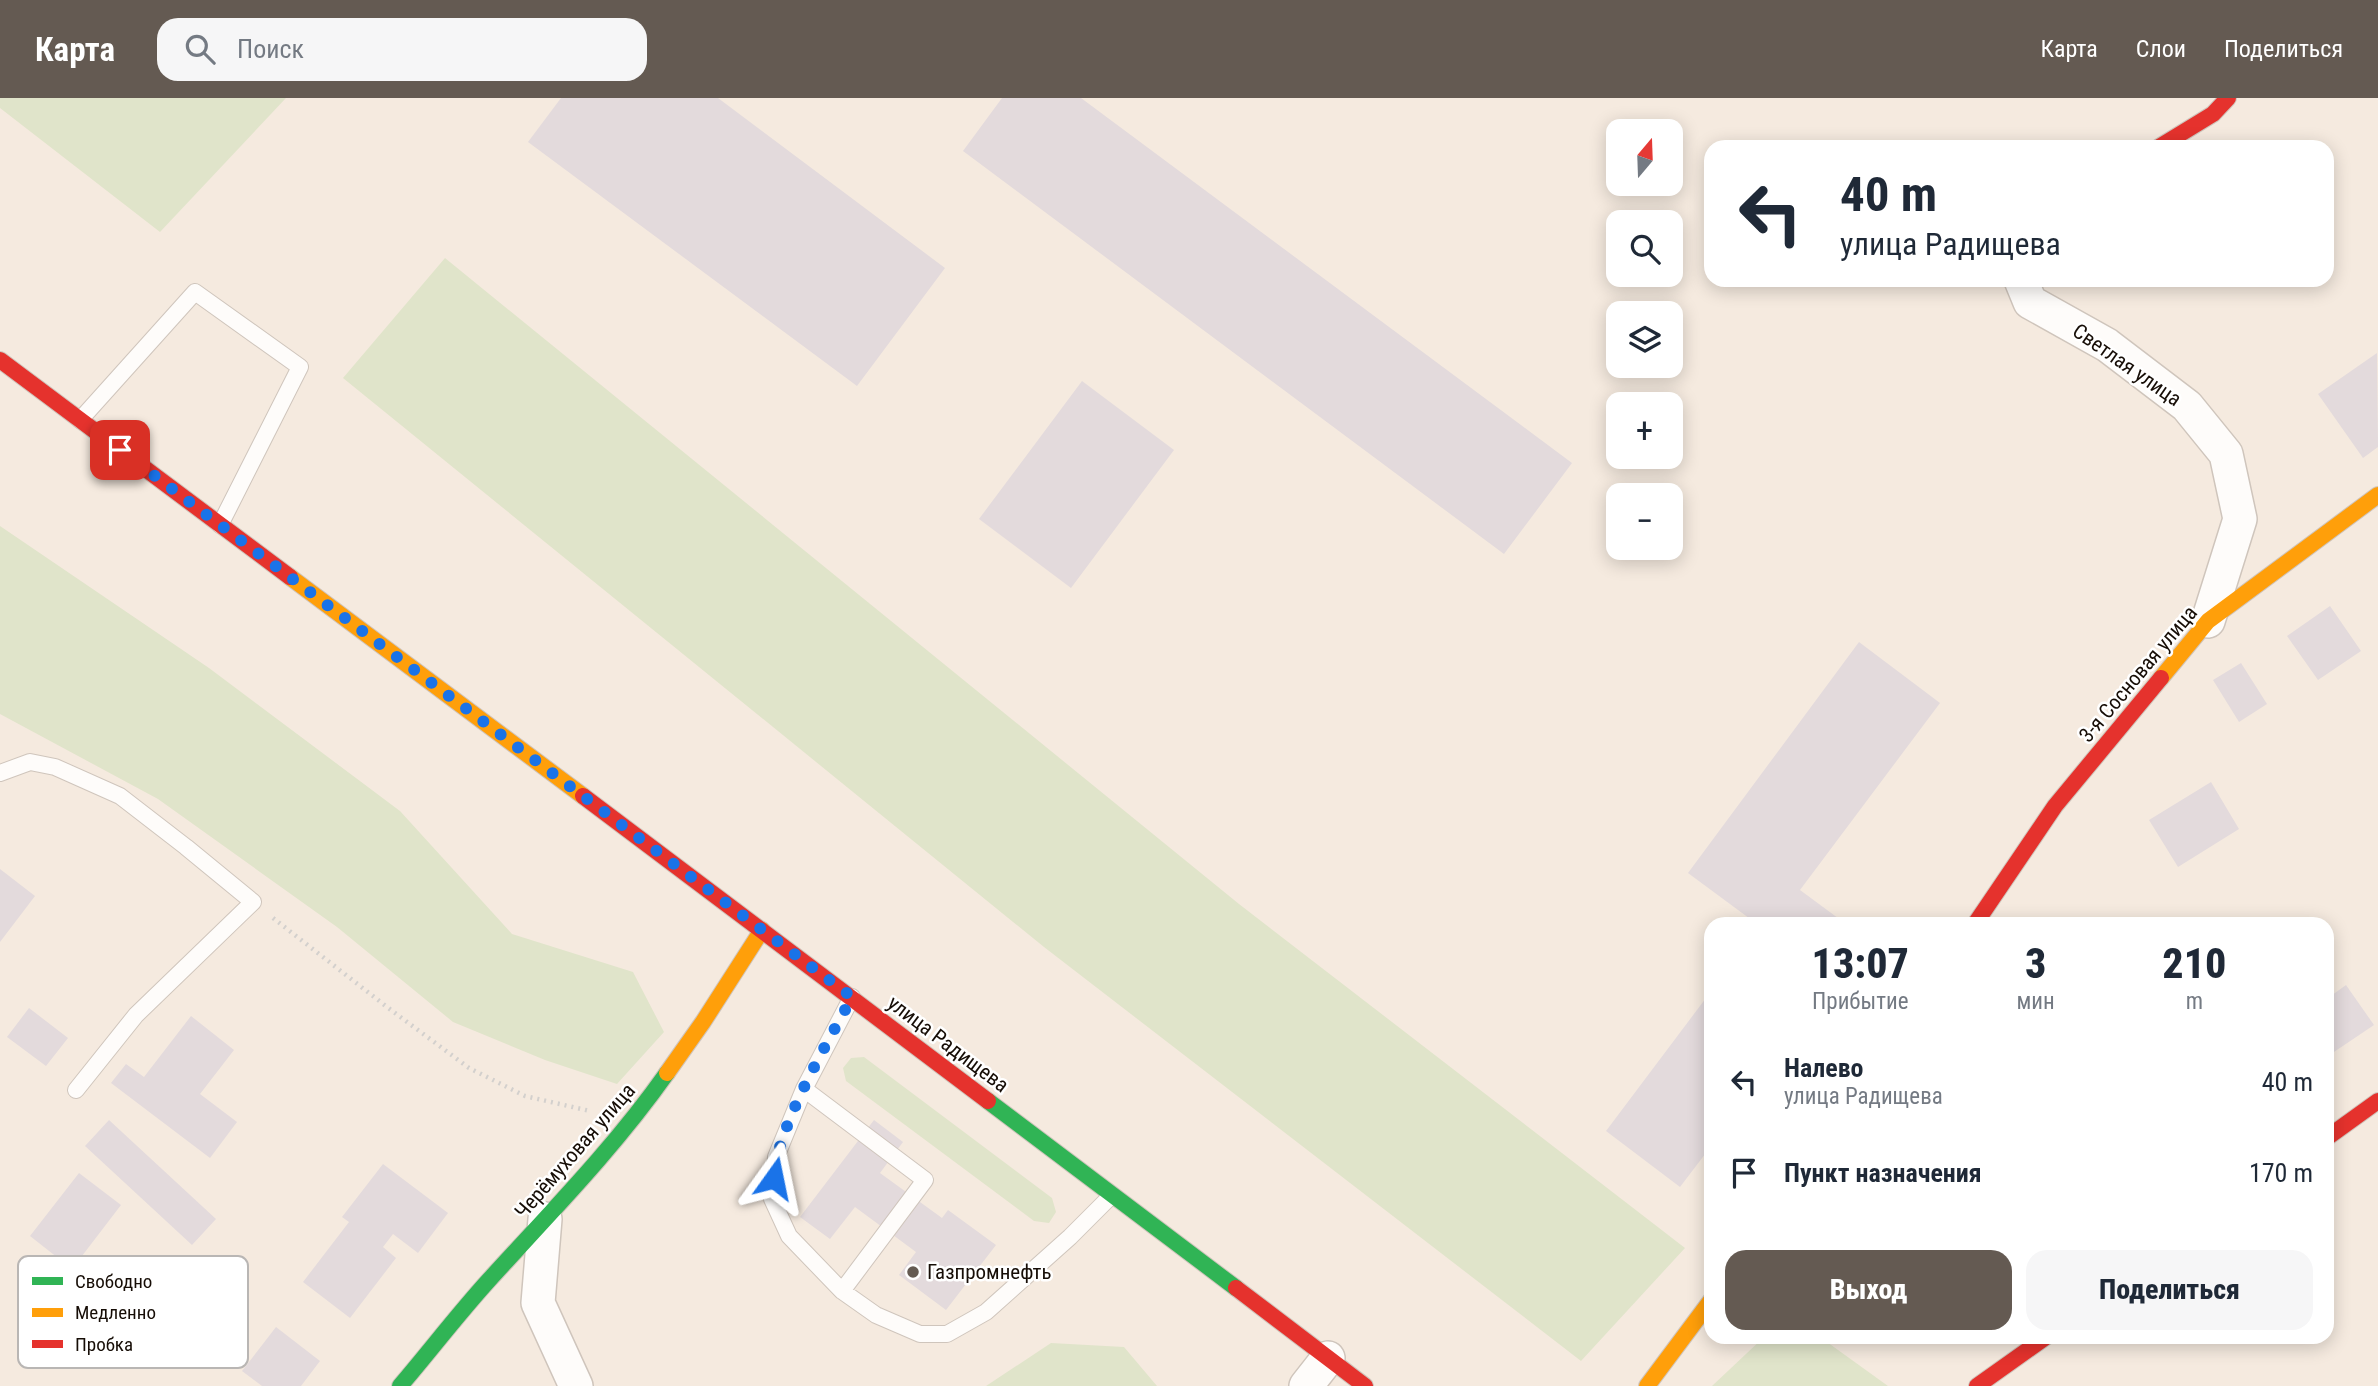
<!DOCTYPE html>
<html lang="ru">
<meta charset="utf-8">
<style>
body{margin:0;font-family:"Roboto Condensed",sans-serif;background:#f6f6f7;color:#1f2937;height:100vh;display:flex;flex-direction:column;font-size:26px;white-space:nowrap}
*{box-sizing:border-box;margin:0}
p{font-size:23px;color:#747a83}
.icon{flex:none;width:38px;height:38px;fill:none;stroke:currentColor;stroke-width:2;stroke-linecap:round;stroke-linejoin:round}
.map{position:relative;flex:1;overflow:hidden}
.details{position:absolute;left:1704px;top:819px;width:630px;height:427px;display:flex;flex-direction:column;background:#fff;border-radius:21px;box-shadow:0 4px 18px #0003}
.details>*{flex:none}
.top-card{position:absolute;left:1704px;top:42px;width:630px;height:147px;border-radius:21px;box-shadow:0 4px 18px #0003;background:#fff;color:#1f2937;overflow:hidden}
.needle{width:46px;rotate:19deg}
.buttons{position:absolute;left:1606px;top:21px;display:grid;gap:14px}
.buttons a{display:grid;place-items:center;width:77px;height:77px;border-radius:14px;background:#fff;box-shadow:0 4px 18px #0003;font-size:35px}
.pin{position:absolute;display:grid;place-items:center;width:60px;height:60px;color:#fff;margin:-30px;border-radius:14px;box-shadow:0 4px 10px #0006}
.me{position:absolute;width:77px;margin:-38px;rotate:12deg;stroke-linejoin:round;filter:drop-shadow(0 0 5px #0008)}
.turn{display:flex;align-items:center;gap:24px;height:147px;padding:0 21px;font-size:32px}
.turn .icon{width:91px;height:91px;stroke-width:2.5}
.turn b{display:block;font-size:49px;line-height:60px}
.eta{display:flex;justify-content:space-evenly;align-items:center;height:119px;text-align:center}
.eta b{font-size:42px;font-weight:800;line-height:49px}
.primary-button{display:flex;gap:14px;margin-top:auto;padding:14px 21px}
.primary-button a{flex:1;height:80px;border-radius:21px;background:#645a52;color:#fff;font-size:28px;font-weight:800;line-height:80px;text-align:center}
.primary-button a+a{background:#f6f6f7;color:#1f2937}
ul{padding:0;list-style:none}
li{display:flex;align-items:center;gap:21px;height:91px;padding:0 21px}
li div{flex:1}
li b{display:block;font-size:26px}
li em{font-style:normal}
header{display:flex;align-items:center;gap:42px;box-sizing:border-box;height:98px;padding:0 35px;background:#645a52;color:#fff}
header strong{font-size:33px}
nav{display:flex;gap:38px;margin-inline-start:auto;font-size:24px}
.search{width:490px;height:63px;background:#f6f6f7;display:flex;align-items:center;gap:18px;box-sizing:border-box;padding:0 24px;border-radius:21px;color:#747a83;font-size:26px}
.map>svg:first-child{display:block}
</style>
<header>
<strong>Карта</strong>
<div class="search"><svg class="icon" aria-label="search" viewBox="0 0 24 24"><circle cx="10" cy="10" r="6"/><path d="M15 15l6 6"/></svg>Поиск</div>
<nav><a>Карта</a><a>Слои</a><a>Поделиться</a></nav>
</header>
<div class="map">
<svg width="2378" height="1288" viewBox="0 0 2378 1288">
<rect width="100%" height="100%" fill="#f5eadf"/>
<!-- green -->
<path fill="#e0e4ca" d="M0 0H286L160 134 0 10Z
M445 160 1239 806 1685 1150 1581 1263 1044 849 343 280Z
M0 428 209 570 400 713 512 836 633 874 664 934 617 986 545 962 453 924 337 829 158 701 0 616Z
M864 959 1052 1100 1056 1114 1049 1125 1034 1123 846 983 843 970 851 960Z
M1764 1239H1820L1888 1288H1712Z
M1051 1245 1124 1249 1157 1288H986Z"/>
<!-- building -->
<path fill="#e3dadc" d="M561 0H718L945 170 857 288 528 44Z
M1002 0H1081L1572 365 1504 456 963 53Z
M2377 255 2378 349 2363 360 2318 296Z
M1082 283 1174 352 1071 490 979 421Z
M2330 508 2361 553 2318 582 2287 538Z
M1859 544 1940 605 1800 792 1846 826H1757L1688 775Z
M2241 565 2267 606 2239 624 2213 582Z
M2211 684 2239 731 2178 769 2149 722Z
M0 771 35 798 0 844Z
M2346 887 2374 927 2328 958V900Z
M1712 892V1047L1680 1089 1606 1033Z
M29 910 68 940 46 968 7 939Z
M191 918 234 952 200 996 237 1024 210 1060 111 985 126 966 144 979Z
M109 1022 216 1121 192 1147 85 1048Z
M874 1022 903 1044 880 1075 942 1120 948 1112 996 1147 946 1212 899 1177 916 1154 855 1109 830 1141 800 1119Z
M383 1066 448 1115 418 1155 393 1136 383 1149 396 1160 350 1220 303 1184 349 1124 342 1119Z
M79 1075 121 1107 72 1171 30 1138Z
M276 1229 320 1263 301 1288H262L242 1273Z"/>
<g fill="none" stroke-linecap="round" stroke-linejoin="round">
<defs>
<path id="lane" d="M80 322 195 194 300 269 220 427
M0 675 30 664 55 669 120 698 186 749 253 804 136 917 76 992
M852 899 804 991 776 1059 772 1101 789 1138 842 1193 876 1217 920 1236H947L986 1214 1070 1139 1112 1097
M804 991 925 1082 842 1193"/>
<path id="street" d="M2021 182 2030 204 2107 247 2187 308 2226 356 2240 421 2208 523
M545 1121 538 1205 576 1288
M1306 1288 1328 1260"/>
<path id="fast" d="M988 1003 1236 1190
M400 1288C430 1253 458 1216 489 1182 551 1114 614 1050 667 975"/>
<path id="slow" d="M290 479 583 698
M2161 580 2208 523 2378 397
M667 975 703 924 762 832
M1647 1288 1712 1201"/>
<path id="jam" d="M2159 49 2213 16 2228 0
M0 262 290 479
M583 698 988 1003
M1975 826 2055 708 2161 580
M2328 1039 2378 1003
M1236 1190 1365 1288
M1977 1288 2046 1239"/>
</defs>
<!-- lane casing -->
<use href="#lane" stroke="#cfc5bc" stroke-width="18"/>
<!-- street casing -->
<use href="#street" stroke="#cfc5bc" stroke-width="36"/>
<!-- fast casing -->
<use href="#fast" stroke="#cfc5bc" stroke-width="18"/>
<!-- slow casing -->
<use href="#slow" stroke="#cfc5bc" stroke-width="18"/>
<!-- jam casing -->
<use href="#jam" stroke="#cfc5bc" stroke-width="18"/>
<!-- path -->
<path stroke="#d3d0cd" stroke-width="4.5" stroke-dasharray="2 5" stroke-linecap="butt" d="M273 820 387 909 469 970 525 998 590 1013"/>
<!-- lane -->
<use href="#lane" stroke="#fefcfa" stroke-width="16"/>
<!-- street -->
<use href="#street" stroke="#fefcfa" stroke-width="33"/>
<!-- fast -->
<use href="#fast" stroke="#30b455" stroke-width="16"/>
<!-- slow -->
<use href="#slow" stroke="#ff9f0a" stroke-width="16"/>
<!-- jam -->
<use href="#jam" stroke="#e5322d" stroke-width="16"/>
</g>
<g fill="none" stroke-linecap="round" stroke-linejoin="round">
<!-- route -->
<path stroke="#1a73e8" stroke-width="12" stroke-dasharray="0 21.6" d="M120 352 852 899C826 948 778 1026 774 1080"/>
</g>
<!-- markers -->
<circle fill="#645a52" stroke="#fff" stroke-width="2.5" cx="913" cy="1174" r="7"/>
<g text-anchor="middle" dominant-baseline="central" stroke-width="5" stroke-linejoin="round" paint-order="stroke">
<!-- street labels -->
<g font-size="21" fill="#160d06" stroke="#fff">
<text transform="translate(2127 267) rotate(35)">Светлая улица</text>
<text transform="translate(2138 576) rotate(-50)">3-я Сосновая улица</text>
<text transform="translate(948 946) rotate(37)">улица Радищева</text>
<text transform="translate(575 1053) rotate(-49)">Черёмуховая улица</text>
</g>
<!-- poi labels -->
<g font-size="21" fill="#160d06" stroke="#fff" text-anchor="start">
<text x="927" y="1174">Газпромнефть</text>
</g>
</g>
<!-- legend -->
<rect x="18" y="1158" width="230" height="112" rx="10" fill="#fff" stroke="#b9b6b4" stroke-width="2"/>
<rect x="32" y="1179" width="31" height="8" fill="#30b455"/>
<rect x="32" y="1210" width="31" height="9" fill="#ff9f0a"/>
<rect x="32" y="1242" width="31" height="8" fill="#e5322d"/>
<g font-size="19" fill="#160d06">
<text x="75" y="1190">Свободно</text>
<text x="75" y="1221">Медленно</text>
<text x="75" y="1253">Пробка</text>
</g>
</svg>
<div class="buttons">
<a><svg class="needle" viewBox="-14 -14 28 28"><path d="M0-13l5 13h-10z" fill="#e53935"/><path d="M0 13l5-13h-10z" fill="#747a83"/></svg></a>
<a><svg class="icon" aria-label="search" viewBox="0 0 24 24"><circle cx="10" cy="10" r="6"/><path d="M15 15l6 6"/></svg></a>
<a><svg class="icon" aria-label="layers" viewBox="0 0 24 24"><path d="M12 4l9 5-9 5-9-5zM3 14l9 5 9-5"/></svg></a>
<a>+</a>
<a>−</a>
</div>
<div class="pin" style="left:120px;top:352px;background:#d93025"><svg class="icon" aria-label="arrive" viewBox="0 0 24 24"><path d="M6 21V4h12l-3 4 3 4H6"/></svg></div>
<svg class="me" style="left:774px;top:1080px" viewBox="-20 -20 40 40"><path d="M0-17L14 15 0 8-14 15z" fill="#1a73e8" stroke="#fff" stroke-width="4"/></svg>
<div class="top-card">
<div class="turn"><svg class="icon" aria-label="left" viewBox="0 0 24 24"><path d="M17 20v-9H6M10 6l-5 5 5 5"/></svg><div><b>40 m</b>улица Радищева</div></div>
</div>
<section class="details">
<div class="eta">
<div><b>13:07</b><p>Прибытие</p></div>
<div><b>3</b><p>мин</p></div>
<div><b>210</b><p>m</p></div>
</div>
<ul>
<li><svg class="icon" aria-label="left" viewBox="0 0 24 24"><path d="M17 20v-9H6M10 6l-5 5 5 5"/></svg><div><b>Налево</b><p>улица Радищева</p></div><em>40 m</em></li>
<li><svg class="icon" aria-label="arrive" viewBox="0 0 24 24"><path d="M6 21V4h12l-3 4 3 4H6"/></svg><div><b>Пункт назначения</b></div><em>170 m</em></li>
</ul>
<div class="primary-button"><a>Выход</a><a>Поделиться</a></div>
</section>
</div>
